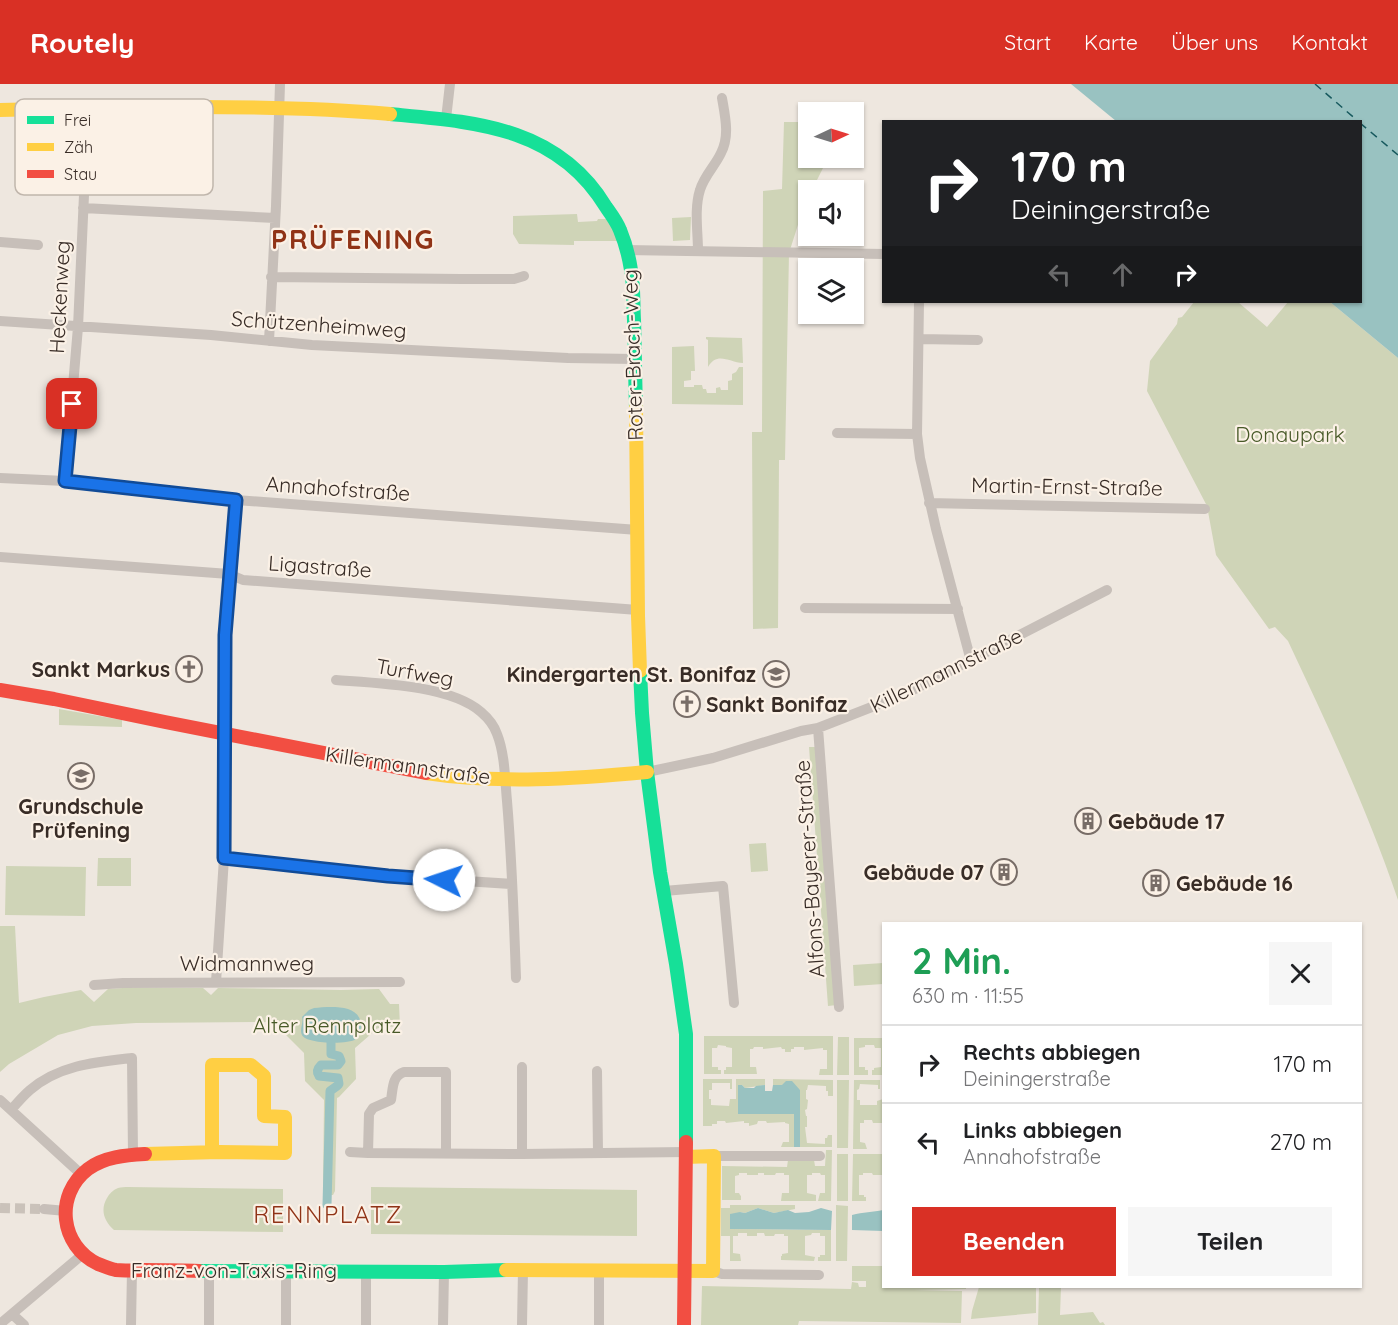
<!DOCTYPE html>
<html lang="de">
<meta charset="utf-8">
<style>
body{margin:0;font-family:Quicksand,sans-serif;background:#f6f6f6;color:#202124;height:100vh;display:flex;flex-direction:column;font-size:22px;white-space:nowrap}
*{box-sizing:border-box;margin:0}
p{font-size:20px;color:#757577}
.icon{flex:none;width:33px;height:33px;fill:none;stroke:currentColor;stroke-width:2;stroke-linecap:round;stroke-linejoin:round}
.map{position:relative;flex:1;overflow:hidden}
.drawer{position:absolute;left:882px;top:838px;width:480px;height:366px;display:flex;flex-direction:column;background:#fff;border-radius:0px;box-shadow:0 2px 4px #0004}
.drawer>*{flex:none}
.top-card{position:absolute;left:882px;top:36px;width:480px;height:183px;border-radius:0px;box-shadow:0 2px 4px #0004;background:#202124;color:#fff;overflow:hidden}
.needle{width:39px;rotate:86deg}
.buttons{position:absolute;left:798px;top:18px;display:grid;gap:12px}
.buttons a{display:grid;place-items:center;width:66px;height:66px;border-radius:0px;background:#fff;box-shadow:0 2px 4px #0004;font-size:30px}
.pin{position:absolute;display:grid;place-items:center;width:51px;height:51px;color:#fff;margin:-26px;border-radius:12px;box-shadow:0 3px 9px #0006}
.me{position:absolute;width:66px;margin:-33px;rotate:274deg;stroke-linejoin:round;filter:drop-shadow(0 0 4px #0008)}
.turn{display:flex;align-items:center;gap:21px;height:126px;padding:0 30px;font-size:27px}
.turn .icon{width:78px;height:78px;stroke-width:2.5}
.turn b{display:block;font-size:42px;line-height:51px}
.lanes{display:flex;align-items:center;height:57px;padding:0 30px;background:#0003;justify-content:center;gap:30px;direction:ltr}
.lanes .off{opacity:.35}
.round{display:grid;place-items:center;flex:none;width:63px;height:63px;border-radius:0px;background:#f6f6f6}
.head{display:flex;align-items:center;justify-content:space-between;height:102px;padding:0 30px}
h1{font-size:36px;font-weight:700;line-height:45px;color:#1e9e55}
.primary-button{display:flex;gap:12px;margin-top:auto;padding:12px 30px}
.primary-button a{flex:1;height:69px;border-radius:0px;background:#d93025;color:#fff;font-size:24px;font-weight:700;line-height:69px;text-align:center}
.primary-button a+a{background:#f6f6f6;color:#202124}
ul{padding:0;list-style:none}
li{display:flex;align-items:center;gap:18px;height:78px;padding:0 30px;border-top:2px solid #e0e0e0}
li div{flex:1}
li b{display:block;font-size:22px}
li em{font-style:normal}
header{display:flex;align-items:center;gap:36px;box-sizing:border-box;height:84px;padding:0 30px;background:#d93025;color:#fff}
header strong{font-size:28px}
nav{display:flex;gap:33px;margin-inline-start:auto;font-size:21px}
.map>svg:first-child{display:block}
</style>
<header>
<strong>Routely</strong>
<nav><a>Start</a><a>Karte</a><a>Über uns</a><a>Kontakt</a></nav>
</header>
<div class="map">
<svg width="1398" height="1241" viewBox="0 0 1398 1241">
<rect width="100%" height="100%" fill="#eee7df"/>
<!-- green -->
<path fill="#cfd4b7" d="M784 38H808V74H828L812 106H808V113L803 125 789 169 785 376H779L778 544 753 545 752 348H762L763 107 782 105Z
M577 130 578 138 597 137 598 135H610L618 157H574V161L519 160 513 150V132Z
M691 133 690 156 673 157 672 134Z
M1194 218H1238L1267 243 1288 218H1330L1398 274V816C1368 727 1328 642 1288 557L1275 543 1269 545 1216 471 1207 422 1147 307 1150 277 1177 240 1178 234 1182 233Z
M706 253 742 254 743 279C729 278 717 267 708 283V256L706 255Z
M694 262 695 287H691V296L684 297V303H694V301H702L703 305H706L707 309H716V304L720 303 721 306H728V297L732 296V290L736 288 739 283H743V321L672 320V263Z
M59 625 122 636V643L59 641Z
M809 663H818L837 921 828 922Z
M766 759 768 787 751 788 749 760Z
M98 774H131V802H97Z
M6 782 86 783 85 832 5 831Z
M0 842H15L19 919 44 913 81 906 94 918 108 905 123 904H203L211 911 218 904 341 906 379 905 390 920H399L400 942 378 944 355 964 356 995 339 1013 337 1014 335 1107 333 1111H325L323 1107 324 1016 305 997 304 969 273 938 136 939 92 942 58 951 9 980 0 988Z
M883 879V900L854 902 853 881Z
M704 952H833V991H819L820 985H827V966H823V964L804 966V963H794V965H791V968H785V965H782L781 963 763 965V963H754L753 965H750V983H756L757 990H724V986H726V983H732V964L726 963V962L718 961 717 964H712V983H718V986H721V990H704Z
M838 953H849V991H837Z
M854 954H883V991H872V986H874V984L881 983V964H875L874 961H865V963L859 964V983H865V986H868V991H854Z
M703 995H732V1005H730V999H712V1006H709V1015H711V1021L729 1022 730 1015H736V995H765V1001L745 1004 742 1001H738L794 1030V1063H781L783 1058H789V1040L785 1039V1038L767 1039 766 1037H758L757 1040 749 1042V1039H744V1037L726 1039 725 1037H717V1040H712V1042H703Z
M773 995 833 996V1012H828V1007H826V1002L808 1001 807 1006H806V1015L808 1016 807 1025 805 1026 806 1032H807V1043H805L807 1059 825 1060V1054H827L828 1051H832V1063H800V1006L782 1001H773Z
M837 996H849L848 1064H837Z
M854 996H880V1005H878V1001L860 1000 859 1005 857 1006V1016H860V1021H877V1017L883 1015V996V1039H873L872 1036H864V1039H860V1058L865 1059 867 1065H853Z
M826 1066H832L831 1117H818L820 1109H825V1091H821L820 1089H812V1091H807V1109L816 1111V1117H781L782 1109H789V1091H784V1089H776L775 1091H764V1089H758V1091H747V1089H739V1091L735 1092V1109H739L740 1111 741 1112V1116H722V1082L787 1083 788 1076H814L815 1082H825Z
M837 1070H848V1117H837Z
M853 1070H883V1089L882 1091H873L872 1089H863V1091H859V1111H864V1113H866V1117H852Z
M128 1103 283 1105V1148L114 1146C104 1137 100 1126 107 1114 109 1110 113 1106 118 1104 121 1103 125 1103 128 1103Z
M371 1103 637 1106V1152L371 1150Z
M730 1121H795V1125L774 1129 758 1124 745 1129 740 1128 730 1145 831 1146V1177H818V1173H820V1171H825V1152H820V1149H812L811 1151 805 1152V1171L815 1173 814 1177 781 1176V1172H782V1170L788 1169V1152H784V1150H775L774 1152H765L764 1149H757V1152H747V1149H738V1152H733V1169L740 1170 741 1177H730V1152H721V1124H730Z
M836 1121 848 1122 847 1177H836Z
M852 1182H883L884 1203H966V1205L914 1206 962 1207 961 1239 799 1237 798 1241H701L702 1202 851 1205 852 1198 858 1199 859 1203H866V1197H852Z
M979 1203H1036V1229L971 1235 972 1227Z
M1039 1203H1061L1060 1231 1093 1228 1100 1239 1103 1238 1105 1241H1038Z"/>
<!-- water -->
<path fill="#99c2c1" d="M1071 0H1398V274L1330 218H1360V38L1116 37Z
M314 924C329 923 361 919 361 942 361 946 359 952 356 955 348 961 306 960 302 951 299 945 304 939 302 933L309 926Z
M786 997H792L800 1006V1063H794V1030H738V1001H742L745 1004H754L756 1002 765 1001V1007H772L773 1001H782Z
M758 1124 774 1129 788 1126 795 1129 809 1128 821 1124 832 1127 831 1146 730 1145V1130L740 1128 745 1129Z
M883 1126V1147L852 1146V1131C863 1128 873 1128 883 1126Z"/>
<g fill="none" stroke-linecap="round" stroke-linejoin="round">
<!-- canal -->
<path stroke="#99c2c1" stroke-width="9" d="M327 1121 330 1007 337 1002 339 1000 338 994 319 992C316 988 318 984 321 981H338L341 977 339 972 331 970V959"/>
<!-- ferry -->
<path stroke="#17595e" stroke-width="1.5" stroke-dasharray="8 6" stroke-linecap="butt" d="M1315 0 1359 38
M1360 39 1398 71"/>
<!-- street-tunnel -->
<path stroke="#cac2ba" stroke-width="10" stroke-dasharray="10 5" stroke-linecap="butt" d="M0 1124 44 1125"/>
<!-- street -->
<path stroke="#c7bfb9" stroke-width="10" d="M446 35 450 0
M83 124 275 134
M0 158 38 161
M626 166 884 170
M698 167C698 148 694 125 700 106 704 92 715 82 721 69 730 52 725 32 722 14
M271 193 461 195H514L524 192
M919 218 917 350 920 374 936 445 971 577
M0 237 211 251 312 261 568 274 635 275
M919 255 978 256
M269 257 276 122 280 0
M837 349 917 350
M0 394 65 397 236 416 638 446
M65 397 78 243 86 67
M929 419 1205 425
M0 473 229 490 243 496 638 526
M805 524 958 525
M336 596C376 599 450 601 481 628 488 634 494 641 497 650 505 670 505 696 507 717 512 776 514 835 516 894
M818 644 839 923
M647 688 713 674 801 647 818 644 905 610 1107 506
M224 774 388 792 512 800
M664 807 723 802 734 919
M216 898 224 774 225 551 236 416
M94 901 123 899 400 898
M597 987 598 1069
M0 1016 81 1090
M11 1026C17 1019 23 1012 30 1006 59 981 96 978 132 974L133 1071
M350 1068 368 1069 522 1070 686 1068
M368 1069 369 1030 373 1024 391 1016C393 1004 392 992 404 988H446V1069
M522 1070V983
M714 1072H820
M44 1125 66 1127
M209 1186V1241
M366 1187V1241
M713 1187 722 1190 819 1191
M12 1230 24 1241
M0 1240 83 1170
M131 1241 132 1186
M286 1241V1186
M443 1241 444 1188
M522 1241 523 1186
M599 1241V1186"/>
<!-- fast -->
<path stroke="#16e098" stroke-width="14" d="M390 30C474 38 557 42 606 123 611 130 617 138 620 146 625 158 629 173 631 186 634 202 633 219 634 236 635 265 635 294 636 323
M640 587 642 629 647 688 660 788 676 880 686 950V1058
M199 1187 444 1188 506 1186"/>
<!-- slow -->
<path stroke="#ffcf43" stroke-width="14" d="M0 26C64 24 128 23 193 23 259 23 324 24 390 30
M636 323 638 532 640 587
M426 689C499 700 574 695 647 688
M145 1070 219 1068 285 1069V1033L264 1032V992L251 981H212V1068
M506 1186 713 1187 714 1072 686 1073"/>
<!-- jam -->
<path stroke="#f24e42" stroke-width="14" d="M0 606 54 615 165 638 426 689
M145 1070C126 1071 104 1073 88 1085 54 1111 60 1162 98 1180 104 1182 110 1185 116 1186 125 1187 135 1186 143 1186 162 1186 180 1186 199 1187
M684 1241 686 1058"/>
</g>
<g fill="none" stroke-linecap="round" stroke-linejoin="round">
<defs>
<path id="route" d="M72 320 65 397 236 416 225 551 224 774 388 792 444 796"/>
</defs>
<!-- route casing -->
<use href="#route" stroke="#114b97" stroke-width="15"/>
<!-- route -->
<use href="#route" stroke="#1a73e8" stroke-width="10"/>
</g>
<!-- icons -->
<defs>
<symbol id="church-ring" viewBox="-11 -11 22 22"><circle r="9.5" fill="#fbf1e6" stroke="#786d67" stroke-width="1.5"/><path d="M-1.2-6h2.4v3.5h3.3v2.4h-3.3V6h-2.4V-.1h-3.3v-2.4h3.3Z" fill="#786d67"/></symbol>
<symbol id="school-ring" viewBox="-11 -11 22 22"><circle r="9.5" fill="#fbf1e6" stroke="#786d67" stroke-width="1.5"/><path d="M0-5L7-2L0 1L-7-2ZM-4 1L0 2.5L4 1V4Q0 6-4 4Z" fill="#786d67"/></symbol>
<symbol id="building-ring" viewBox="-11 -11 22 22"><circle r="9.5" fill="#fbf1e6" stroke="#786d67" stroke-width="1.5"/><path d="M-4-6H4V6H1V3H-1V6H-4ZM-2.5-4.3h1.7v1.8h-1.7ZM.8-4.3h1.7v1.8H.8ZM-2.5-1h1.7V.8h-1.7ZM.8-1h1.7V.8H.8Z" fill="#786d67"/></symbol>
</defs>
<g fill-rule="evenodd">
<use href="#church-ring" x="174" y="570" width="30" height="30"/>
<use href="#school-ring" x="761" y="575" width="30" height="30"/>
<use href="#church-ring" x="672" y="605" width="30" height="30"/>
<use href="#school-ring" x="66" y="677" width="30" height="30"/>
<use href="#building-ring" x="1073" y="722" width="30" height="30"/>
<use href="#building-ring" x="989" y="773" width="30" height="30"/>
<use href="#building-ring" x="1141" y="784" width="30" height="30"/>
</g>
<g text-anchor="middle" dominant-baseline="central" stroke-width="4.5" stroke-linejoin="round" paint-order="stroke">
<!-- street labels -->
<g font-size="21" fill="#382c26" stroke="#fbf1e6">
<text transform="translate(59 213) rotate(-87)">Heckenweg</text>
<text transform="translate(319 240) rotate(4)">Schützenheimweg</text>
<text transform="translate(632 271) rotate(-92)">Roter-Brach-Weg</text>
<text transform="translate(1067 402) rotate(1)">Martin-Ernst-Straße</text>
<text transform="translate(338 404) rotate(4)">Annahofstraße</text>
<text transform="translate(320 482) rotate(4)">Ligastraße</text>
<text transform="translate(946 586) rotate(-26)">Killermannstraße</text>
<text transform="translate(415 588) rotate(10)">Turfweg</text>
<text transform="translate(408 681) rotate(8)">Killermannstraße</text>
<text transform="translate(809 785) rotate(-94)">Alfons-Bayerer-Straße</text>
<text x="247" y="879">Widmannweg</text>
<text x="234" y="1186">Franz-von-Taxis-Ring</text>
</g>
<!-- park labels -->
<g font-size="21" fill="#475927" stroke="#fbf1e6">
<text x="1290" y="350">Donaupark</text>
<text x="327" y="941">Alter Rennplatz</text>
</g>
<!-- poi labels -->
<g font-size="21" font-weight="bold" fill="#382c26" stroke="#fbf1e6" text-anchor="end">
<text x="170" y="585">Sankt Markus</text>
<text x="756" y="590">Kindergarten St. Bonifaz</text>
<text x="706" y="620" text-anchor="start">Sankt Bonifaz</text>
<text x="81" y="722" text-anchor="middle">Grundschule<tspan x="81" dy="24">Prüfening</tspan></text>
<text x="1108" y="737" text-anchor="start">Gebäude 17</text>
<text x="984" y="788">Gebäude 07</text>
<text x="1176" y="799" text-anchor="start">Gebäude 16</text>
</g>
<!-- quarter labels -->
<g font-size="24" letter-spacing="1.5" fill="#903316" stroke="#fbf1e6">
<text x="328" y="1130">RENNPLATZ</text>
</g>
<!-- district labels -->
<g font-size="27" font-weight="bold" letter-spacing="1.5" fill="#903316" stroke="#fbf1e6">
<text x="353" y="155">PRÜFENING</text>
</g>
</g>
<!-- legend -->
<rect x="15" y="15" width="198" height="96" rx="9" fill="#fbf1e6" stroke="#c0b6ac" stroke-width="1.5"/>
<rect x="27" y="32" width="27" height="8" fill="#16e098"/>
<rect x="27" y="59" width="27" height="8" fill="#ffcf43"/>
<rect x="27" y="86" width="27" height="8" fill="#f24e42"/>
<g font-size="16" fill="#382c26">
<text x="64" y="42">Frei</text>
<text x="64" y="69">Zäh</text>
<text x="64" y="96">Stau</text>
</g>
</svg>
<div class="buttons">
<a><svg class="needle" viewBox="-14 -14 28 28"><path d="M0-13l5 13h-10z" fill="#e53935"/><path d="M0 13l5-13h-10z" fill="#757577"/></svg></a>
<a><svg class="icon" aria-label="sound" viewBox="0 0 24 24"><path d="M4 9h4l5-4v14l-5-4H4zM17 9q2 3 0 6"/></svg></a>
<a><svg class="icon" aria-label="layers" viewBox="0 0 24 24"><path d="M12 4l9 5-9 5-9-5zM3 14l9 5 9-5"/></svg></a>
</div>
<div class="pin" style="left:72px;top:320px;background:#d93025"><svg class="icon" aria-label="arrive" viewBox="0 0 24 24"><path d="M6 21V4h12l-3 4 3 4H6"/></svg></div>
<svg class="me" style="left:444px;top:796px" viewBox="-20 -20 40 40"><circle r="19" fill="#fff"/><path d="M0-13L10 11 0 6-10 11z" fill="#1a73e8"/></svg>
<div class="top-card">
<div class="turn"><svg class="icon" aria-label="right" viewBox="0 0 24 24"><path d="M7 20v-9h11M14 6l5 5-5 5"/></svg><div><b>170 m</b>Deiningerstraße</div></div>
<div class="lanes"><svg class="icon off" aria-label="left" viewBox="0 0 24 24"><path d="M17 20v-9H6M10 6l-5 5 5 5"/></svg><svg class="icon off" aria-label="ahead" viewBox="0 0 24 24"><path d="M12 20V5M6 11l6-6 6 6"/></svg><svg class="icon" aria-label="right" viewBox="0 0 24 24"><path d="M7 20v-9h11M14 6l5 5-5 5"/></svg></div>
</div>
<section class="drawer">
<div class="head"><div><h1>2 Min.</h1><p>630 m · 11:55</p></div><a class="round"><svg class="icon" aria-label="close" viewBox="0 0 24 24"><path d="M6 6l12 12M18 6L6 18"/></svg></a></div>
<ul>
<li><svg class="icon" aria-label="right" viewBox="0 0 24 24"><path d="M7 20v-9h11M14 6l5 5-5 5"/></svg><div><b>Rechts abbiegen</b><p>Deiningerstraße</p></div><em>170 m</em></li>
<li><svg class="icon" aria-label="left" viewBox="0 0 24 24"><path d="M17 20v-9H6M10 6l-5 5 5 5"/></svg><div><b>Links abbiegen</b><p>Annahofstraße</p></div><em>270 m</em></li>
</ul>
<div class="primary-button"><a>Beenden</a><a>Teilen</a></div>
</section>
</div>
